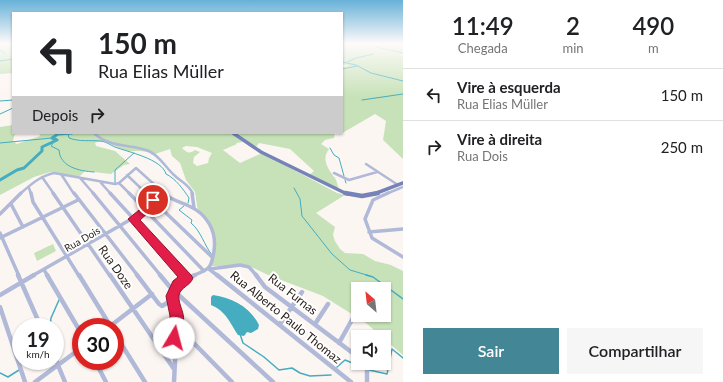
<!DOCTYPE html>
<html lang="pt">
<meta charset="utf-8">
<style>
body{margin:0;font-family:Lato,sans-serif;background:#f6f6f6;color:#202124;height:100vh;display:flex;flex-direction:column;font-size:15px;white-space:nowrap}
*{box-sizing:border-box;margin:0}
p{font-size:13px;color:#757577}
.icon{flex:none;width:22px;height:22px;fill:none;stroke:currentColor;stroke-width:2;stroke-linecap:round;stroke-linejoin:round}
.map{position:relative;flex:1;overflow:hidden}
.panel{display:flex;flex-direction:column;background:#fff;width:320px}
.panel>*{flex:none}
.hud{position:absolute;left:12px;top:12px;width:331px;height:122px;border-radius:0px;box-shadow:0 1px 3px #0004;background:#fff;color:#202124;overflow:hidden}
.needle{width:26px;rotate:332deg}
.buttons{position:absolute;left:351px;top:282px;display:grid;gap:8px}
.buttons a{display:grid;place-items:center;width:40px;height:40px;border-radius:0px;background:#fff;box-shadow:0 1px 3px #0004;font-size:20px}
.speed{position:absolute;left:12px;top:318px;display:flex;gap:8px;font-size:20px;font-weight:700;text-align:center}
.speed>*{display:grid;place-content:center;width:52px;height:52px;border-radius:50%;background:#fff;box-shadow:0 1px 3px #0004;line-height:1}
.speed small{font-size:10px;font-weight:400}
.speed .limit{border:6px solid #d22;background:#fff;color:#111}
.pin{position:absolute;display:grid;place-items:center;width:34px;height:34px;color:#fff;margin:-17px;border:2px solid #fff;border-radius:50%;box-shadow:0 1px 4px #0007}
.me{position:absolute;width:44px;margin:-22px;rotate:8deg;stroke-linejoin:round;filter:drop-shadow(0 0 3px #0008)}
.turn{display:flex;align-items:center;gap:14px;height:84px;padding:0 20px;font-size:18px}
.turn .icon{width:52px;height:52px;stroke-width:2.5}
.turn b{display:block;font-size:28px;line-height:34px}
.then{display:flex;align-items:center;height:38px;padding:0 20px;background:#0003;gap:8px;font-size:15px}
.eta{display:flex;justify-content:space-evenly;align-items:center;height:68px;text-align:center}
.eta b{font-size:24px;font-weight:600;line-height:28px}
.action{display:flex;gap:8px;margin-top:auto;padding:8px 20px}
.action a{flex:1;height:46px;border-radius:0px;background:#438696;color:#fff;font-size:16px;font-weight:600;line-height:46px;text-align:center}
.action a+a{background:#f6f6f6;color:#202124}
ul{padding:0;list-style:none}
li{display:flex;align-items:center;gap:12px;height:52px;padding:0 20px;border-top:1px solid #e0e0e0}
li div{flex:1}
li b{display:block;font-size:15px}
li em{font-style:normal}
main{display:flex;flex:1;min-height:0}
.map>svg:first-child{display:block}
</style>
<main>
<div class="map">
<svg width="403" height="382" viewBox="0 0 403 382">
<rect width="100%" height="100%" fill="#fcf6f3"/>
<!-- green -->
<path fill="#c7e2b8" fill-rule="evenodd" d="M0 44H13V73L0 74Z
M342 44H403V55L399 54 403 56V159L383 140 386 121 375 114 339 135V133H342V67L349 66 342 64Z
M13 125V133H15L13 141 17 144 40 136 39 133H232L243 142 236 143 237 144 223 150 240 163 262 153 337 193 345 195 316 213 335 227 333 235 335 241 340 249 345 253 363 254 375 261 391 265 403 271V355L384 339V337H382L366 323 323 296 268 275 249 266H211L214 235 208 223 198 212 195 192 186 180 180 163 172 156 170 149 152 155C145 149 137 152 128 151 118 149 104 138 95 143L96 146 115 151 130 164 124 165 111 174 85 171 79 177 50 172 34 177 0 195V127ZM186 146 197 147 212 153 209 158 208 163 197 166 193 163 194 157 200 152 195 150C190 154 187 153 182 148ZM358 289H384V315H358Z
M244 133H335L334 138 325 140 321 144 329 149C321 159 328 169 335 178 337 181 338 187 339 190L309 175 314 171 290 149 259 143 256 147 237 135Z
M53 244 56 251 37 261 34 253Z"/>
<!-- water -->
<path fill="#46acc0" d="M213 295C233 298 250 307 259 325L258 329 251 333 247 332 244 336 238 335C230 323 226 311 211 305V297Z"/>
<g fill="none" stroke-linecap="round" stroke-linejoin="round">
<!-- stream-far1 -->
<path stroke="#46acc0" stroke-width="1" d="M376 47 403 53
M0 50 5 53
M0 61 13 59
M342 62 356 65 371 73 403 81
M347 62 356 58 374 54
M342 69 357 66
M362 100 403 94
M0 101 13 100
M0 114 13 108
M68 134 69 138C80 142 89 140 100 141 105 141 110 145 115 147 128 152 162 159 166 174 176 179 183 189 189 198L188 203
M54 142 51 146 59 150C60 167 79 171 94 172
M0 143 52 138
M330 148 334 155 339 158 344 176
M345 180 346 183
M115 183V170L134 153
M294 188 300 199 302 216 332 254 350 270 370 276
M184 206 179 210 192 220 191 223C201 231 204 245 212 255"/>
<!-- stream -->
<path stroke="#46acc0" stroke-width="1.5" d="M366 275 373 277 403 299
M50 327 51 318 59 300
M240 334 243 343 264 357 279 370 292 368 300 373 310 376 331 375
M337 367 345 360 365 368
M369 370 387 374 392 349 403 358
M0 373 8 377 19 370"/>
<!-- river -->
<path stroke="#46acc0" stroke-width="3" d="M0 180 17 170 24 168 42 151V147L57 140 52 138 58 134 72 133"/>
<!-- minor-far2 -->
<path stroke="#b0b9d7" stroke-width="2.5" d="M94 133C109 148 131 144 149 151 160 156 165 167 174 175 181 182 189 184 193 194
M366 164 398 185
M334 173 349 180 377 172
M61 174 74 194
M127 175 147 194
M42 177 54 194
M80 178 94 194
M101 183 111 194
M119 183 130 194
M153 184 154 194
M29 188 31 194
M20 194C30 185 40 176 54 173L115 184 119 183 136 168 165 194
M386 194 403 187"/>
<!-- minor-far1 -->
<path stroke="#b0b9d7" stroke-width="3.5" d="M31 193 33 202 79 276
M53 193 110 276
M74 193 138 276
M93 193 161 276
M110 193 186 276
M129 193 204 271
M146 193 153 200
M164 193C171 200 180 202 189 206 207 214 217 231 214 251 211 270 209 269 192 276
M192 193 194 208
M388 193 373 200 365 219 372 238 403 257
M170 198 163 207 165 212 212 257
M11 204 23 227
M0 214 21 193
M369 232 403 229
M0 233 19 276
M0 238 78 200
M209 269 218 276
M210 269 240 265 249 267 257 276
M44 270 48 276
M32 276 142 213 150 204 154 193"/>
<!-- minor -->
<path stroke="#b0b9d7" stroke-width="4.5" d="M18 275 41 327
M47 275 81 333
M79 275 111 327
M110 275 174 369
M137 275 159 304 162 306 172 300
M160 275 170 287 273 382
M185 275 187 278
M217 275 351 382
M256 275 265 287 358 357
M0 295 34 275
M0 307 25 382
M280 324 302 292
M315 324 328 304
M177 326 232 382
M109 327 152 294
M115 334 145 382
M339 343 353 318
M55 358 65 382
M95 361 106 382
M367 363V382
M35 382 81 348
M174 382 177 320 172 296 176 287 182 281 195 275"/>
<!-- major-far1 -->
<path stroke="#7583b8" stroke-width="3.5" d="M233 133 261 152 347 194
M374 194 403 183"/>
<!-- major -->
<path stroke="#7583b8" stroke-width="4.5" d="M345 193 362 196 378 193"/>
</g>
<!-- sky -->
<linearGradient id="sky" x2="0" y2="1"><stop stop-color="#67b1d8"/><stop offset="0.45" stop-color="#fefbfa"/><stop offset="1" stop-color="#fefbfa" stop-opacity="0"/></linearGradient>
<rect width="403" height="97" fill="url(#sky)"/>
<!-- route -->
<path fill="#e11d48" stroke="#92132f" d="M153 197 158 200C153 209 148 213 140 220L191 275 193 278C190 286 181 287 179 295 178 301 182 309 183 314 185 322 183 335 179 343L174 345 170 343 168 338 170 316 166 296 173 281 178 277 128 219 144 206 150 198Z"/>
<g text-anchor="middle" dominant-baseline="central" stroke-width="4" stroke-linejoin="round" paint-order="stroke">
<!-- street labels -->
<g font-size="10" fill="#251c16" stroke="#fff">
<text transform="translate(82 239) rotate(-30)">Rua Dois</text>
</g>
<!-- near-street labels -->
<g font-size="12" fill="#251c16" stroke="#fff">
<text transform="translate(116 267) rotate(55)">Rua Doze</text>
<text transform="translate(293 294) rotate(38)">Rua Furnas</text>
<text transform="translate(286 317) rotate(39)">Rua Alberto Paulo Thomaz</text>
</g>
</g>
</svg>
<div class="buttons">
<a><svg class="needle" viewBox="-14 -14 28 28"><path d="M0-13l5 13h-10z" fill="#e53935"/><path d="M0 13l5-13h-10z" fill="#757577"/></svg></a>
<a><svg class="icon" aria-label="sound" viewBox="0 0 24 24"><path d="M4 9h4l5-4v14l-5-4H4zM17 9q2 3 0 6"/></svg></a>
</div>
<div class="speed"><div>19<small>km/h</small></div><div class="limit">30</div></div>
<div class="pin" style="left:153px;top:200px;background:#d93025"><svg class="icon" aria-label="arrive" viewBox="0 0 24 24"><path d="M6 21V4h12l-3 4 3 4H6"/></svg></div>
<svg class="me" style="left:174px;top:338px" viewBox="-20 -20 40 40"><circle r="19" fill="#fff"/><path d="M0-13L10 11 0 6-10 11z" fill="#e11d48"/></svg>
<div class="hud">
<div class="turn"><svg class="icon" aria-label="left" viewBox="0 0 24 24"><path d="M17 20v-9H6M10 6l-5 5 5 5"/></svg><div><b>150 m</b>Rua Elias Müller</div></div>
<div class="then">Depois<svg class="icon" aria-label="right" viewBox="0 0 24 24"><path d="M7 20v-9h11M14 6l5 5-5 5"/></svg></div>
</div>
</div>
<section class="panel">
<div class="eta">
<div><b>11:49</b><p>Chegada</p></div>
<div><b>2</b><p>min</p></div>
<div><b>490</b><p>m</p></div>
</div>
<ul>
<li><svg class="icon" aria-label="left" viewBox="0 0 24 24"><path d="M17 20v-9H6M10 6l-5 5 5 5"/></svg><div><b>Vire à esquerda</b><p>Rua Elias Müller</p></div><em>150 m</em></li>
<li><svg class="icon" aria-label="right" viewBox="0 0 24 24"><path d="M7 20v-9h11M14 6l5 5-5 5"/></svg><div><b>Vire à direita</b><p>Rua Dois</p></div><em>250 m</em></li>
</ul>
<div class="action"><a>Sair</a><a>Compartilhar</a></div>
</section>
</main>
